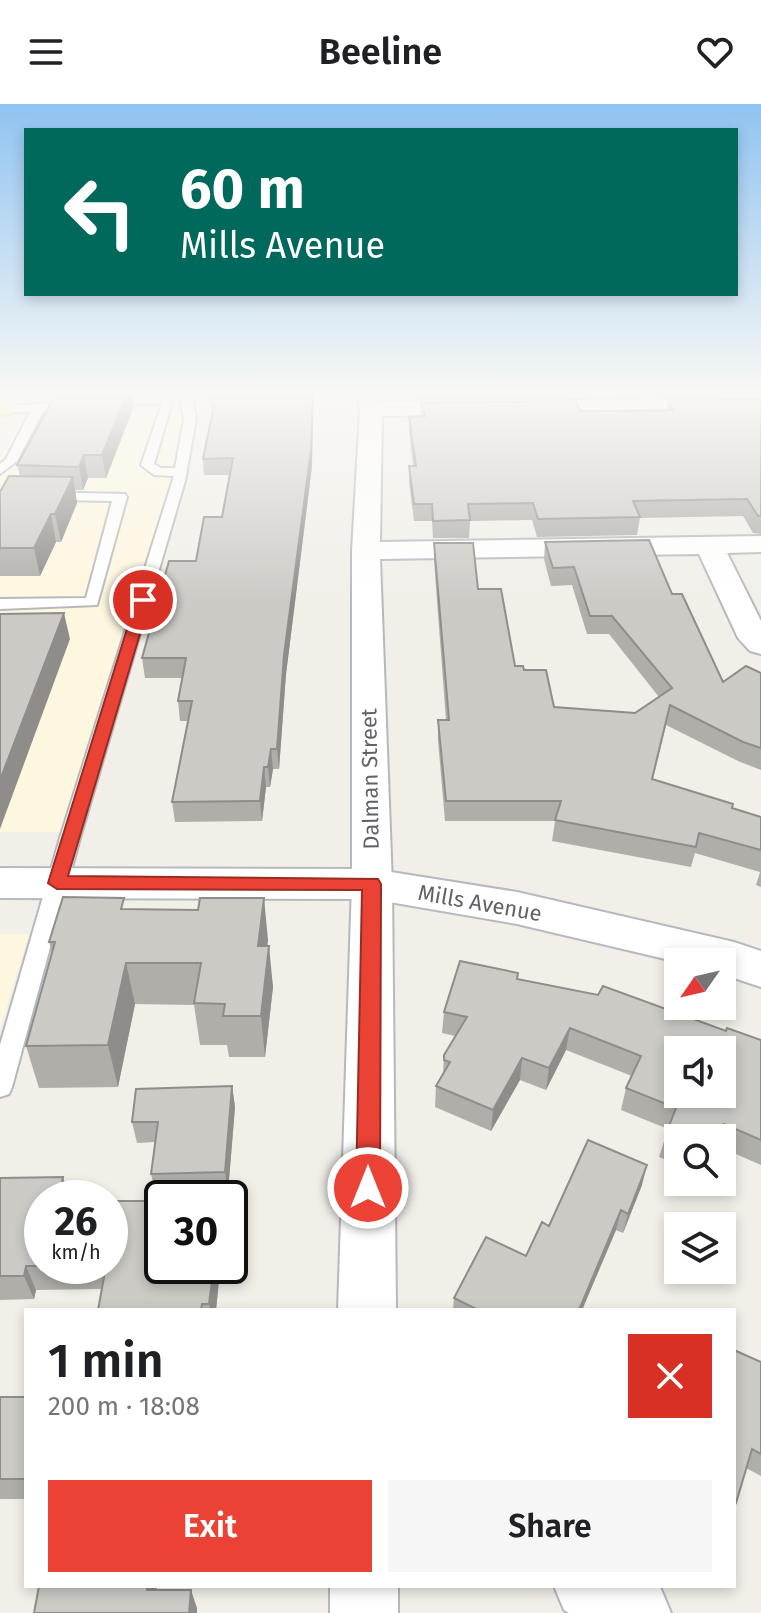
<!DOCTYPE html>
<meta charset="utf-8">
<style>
body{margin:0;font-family:"Fira Sans",sans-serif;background:#f6f6f6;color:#202124;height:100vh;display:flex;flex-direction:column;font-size:30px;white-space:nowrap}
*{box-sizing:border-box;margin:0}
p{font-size:26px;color:#757577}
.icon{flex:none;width:44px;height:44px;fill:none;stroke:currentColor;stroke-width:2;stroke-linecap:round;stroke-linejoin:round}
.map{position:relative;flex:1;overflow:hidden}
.sheet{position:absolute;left:24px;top:1204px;width:712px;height:280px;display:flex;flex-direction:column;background:#fff;border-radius:0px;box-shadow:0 4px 12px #0003}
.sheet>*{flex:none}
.banner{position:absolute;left:24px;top:24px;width:714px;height:168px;border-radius:0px;box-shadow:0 4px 12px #0003;background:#00695c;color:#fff;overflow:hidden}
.needle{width:52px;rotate:236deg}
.controls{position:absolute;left:664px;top:844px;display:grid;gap:16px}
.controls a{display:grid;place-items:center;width:72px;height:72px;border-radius:0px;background:#fff;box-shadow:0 4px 12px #0003;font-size:40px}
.speed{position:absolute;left:24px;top:1076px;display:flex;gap:16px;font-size:40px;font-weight:700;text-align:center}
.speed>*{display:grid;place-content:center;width:104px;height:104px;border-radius:50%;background:#fff;box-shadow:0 4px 12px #0003;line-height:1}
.speed small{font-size:20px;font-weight:400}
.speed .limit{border:4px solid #111;border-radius:12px;background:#fff;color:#111}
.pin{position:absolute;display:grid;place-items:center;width:68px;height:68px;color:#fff;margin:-34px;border:4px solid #fff;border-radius:50%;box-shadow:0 2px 8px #0007}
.me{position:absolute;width:88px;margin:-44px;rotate:0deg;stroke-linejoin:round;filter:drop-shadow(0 0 6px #0008)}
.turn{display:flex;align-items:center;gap:28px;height:168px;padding:0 24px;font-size:36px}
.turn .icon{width:104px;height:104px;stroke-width:2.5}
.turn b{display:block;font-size:56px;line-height:68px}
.round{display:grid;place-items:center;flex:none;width:84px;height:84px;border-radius:0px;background:#f6f6f6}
.head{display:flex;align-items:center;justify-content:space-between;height:136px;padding:0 24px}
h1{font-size:48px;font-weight:600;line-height:60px}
.button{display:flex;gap:16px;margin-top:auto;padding:16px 24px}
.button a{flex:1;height:92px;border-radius:0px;background:#ea4335;color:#fff;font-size:32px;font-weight:600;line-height:92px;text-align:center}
.button a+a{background:#f6f6f6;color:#202124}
header{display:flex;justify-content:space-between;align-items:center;height:104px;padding:0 24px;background:#fff;font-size:36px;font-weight:600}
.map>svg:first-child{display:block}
</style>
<header><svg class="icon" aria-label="menu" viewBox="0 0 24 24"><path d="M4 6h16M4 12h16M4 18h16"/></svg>Beeline<svg class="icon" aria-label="heart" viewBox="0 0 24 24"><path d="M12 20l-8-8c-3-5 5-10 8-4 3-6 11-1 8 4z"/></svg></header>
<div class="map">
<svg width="761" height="1509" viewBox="0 0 761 1509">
<rect width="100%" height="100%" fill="#f1efe8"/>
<!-- commercial -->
<path fill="#fef7e0" d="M38 288H178L183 322 170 379 62 728H0V354Z
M0 830H29L0 926Z"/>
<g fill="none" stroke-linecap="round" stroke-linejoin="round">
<defs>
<path id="lane" d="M179 288H191L196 315 185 377 80 734 12 983 9 990 0 993V941L60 734 174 372 154 371 141 361 162 300C128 300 74 293 43 307L17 357 0 370V360L6 355 30 308H0V302C57 302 115 285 173 295L154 360 161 364H175L184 315Z
M0 387 125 390 127 393 97 501 0 505V495L86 494 112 397 0 395Z"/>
<path id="street" d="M356 288H378L381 298 761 294V308L382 312 380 438 761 432V448L727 449 761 517V550L750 547 738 534 699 450 380 455 392 780 396 1206H338L352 780V447L360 305Z
M330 1482H398V1509H330Z
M554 1482H656L661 1485 671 1509H569L564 1506Z"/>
<path id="secondary" d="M0 764 372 765 517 788 734 838 761 847V883L722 870V858H678L517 820 372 795 0 794Z"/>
<path id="primary" d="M0 288H22L9 310 0 313Z"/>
</defs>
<!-- lane casing -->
<use href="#lane" stroke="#b5b8bc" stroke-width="4"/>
<!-- street casing -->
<use href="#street" stroke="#b5b8bc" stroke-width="4"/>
<!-- secondary casing -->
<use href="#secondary" stroke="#b6babf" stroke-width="4"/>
<!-- primary casing -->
<use href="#primary" stroke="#f2c960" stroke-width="4"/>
<!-- lane -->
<use href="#lane" fill="#fff" fill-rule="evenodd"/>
<!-- street -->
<use href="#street" fill="#fff" fill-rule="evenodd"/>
<!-- secondary -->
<use href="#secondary" fill="#fff" fill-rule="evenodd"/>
<!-- primary -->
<use href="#primary" fill="#fff2af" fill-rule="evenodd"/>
</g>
<!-- wall -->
<path fill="#afaea9" d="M57 288H139L132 289 134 302 106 374H88L83 386H75L77 399 61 438H56L40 472H0V386L20 372 17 361Z
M208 288H313L312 362 286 570 279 665H273L270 683H266L262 717 175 718 172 698 188 617H180L178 597 182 574H145L142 554 222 413 230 371H204L203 355 212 311V296H208Z
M416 288H567L566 293 417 295Z
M652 288H761V291L654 292Z
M761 295V430L753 429 743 412 640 414 637 431 537 433 532 416 470 417 469 434H433L432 417H414L409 379V362H413L409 329V313L421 312V299L580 307 666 306 668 296Z
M545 438 672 490 723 578 761 569V666L738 657 666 621 653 675 732 704 761 713V783L756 781 760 768 695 749 691 763 552 737 555 717H445L438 636V616H446L434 457V439L478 485 515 562 524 566 554 603 635 609 659 593 609 530H587L572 481 551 482 544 455Z
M126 805 268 836 267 842 273 883 265 953H229L227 941H200L194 901 135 900 118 983 39 984 26 942 52 849 49 838Z
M518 875 761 936V1061L722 1044V1034H678V1061L659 1053 668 1025 621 1006 626 984 632 972 566 946 546 986 520 976 491 1027 435 1003 436 982 443 971 444 951 455 932 442 929 444 908Z
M232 982 235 1003 228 1088 156 1090 151 1070 155 1038 137 1039 132 1018Z
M0 1074 42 1094 162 1162 220 1166 216 1206H98L102 1185 36 1186 34 1195 0 1196Z
M642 1081 623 1129 616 1126 582 1206H453L454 1194 526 1152 549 1122Z
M734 1246 761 1258V1372L746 1364 734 1403Z
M0 1293H26V1395H0Z"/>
<!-- shaded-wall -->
<path fill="#8f8d8a" d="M128 288H132L134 302 106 374 102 351Z
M313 288 312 362 286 570 279 665 277 645 284 551Z
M84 351 88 374 83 386 79 363Z
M73 373 77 399 61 438 55 410Z
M51 410 56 438 40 472 34 444Z
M64 509 70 535 0 725V676Z
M271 645 273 665 270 683 268 663Z
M264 663 266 683 262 717 260 697Z
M264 794 268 836 262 883 258 842Z
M269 842 273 883 265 953 261 912Z
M126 859 135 900 118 983 108 941Z
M570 924 566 946 546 986 549 964Z
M522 954 520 976 491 1027 493 1006Z
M232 982 235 1003 228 1088 225 1068Z
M647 1061 642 1081 623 1129 628 1110Z
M63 1073 70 1094H59Z
M621 1106 616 1126 582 1206H579Z
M26 1162 36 1186 34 1195 24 1172Z
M214 1162H219L220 1166 216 1206H210L209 1200Z
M147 1482H157L155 1505 147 1486Z
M191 1486 197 1504V1509H189Z"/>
<!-- building -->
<path fill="#cccac5" stroke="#8f8d8a" stroke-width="2" fill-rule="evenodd" d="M57 288H128L102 351H84L79 363 17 361Z
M213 288H313L311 346 284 551 277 645H271L268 663H264L260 697 172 698 192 597H178L186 554H142L169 457H196L204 413H222L233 354 203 355 214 301H211Z
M761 295V412H758L747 395 633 397 640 413 538 415 533 399 468 400 470 416 433 417 432 400H414L409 362H416L409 313 425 312 421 299 576 297 580 307H601L673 306 668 296Z
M9 372 73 373 55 410H51L34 444H0V386H1Z
M649 436 672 490H682L723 578 746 562 761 569V644L743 638 670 601 652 675 733 700 732 704 761 713V746L699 729 696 743 555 716 561 697H446L438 616H449L434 439H473L478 485H501L515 562H523L524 566H546L554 603 635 609 672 584 612 512H590L574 463 553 464 545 438Z
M64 509 0 676V510Z
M63 793 124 794 121 805 198 806 200 794H264L258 842H269L261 912H223L225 900 194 899 201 859H126L108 941 26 942 55 838H49Z
M460 857 518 869 517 875 598 891 603 882 726 927 727 924 761 936V1036L724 1020 719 1034H678V1037L665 1032 676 1004 626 984 641 952 570 924 549 964 522 954 493 1006 436 982 450 958 444 956V951L467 913 444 908ZM678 946H722V990H678Z
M232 982 225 1068 151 1070 158 1018H132L136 985Z
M588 1036 647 1061 628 1110 621 1106 579 1206H478L454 1194 486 1133 526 1152 542 1118 549 1122Z
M63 1073 59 1094H42V1162H50H26L24 1172H0V1074Z
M110 1097H162V1162H214L209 1200H202L201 1206H98L106 1162H110Z
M734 1246 761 1258V1350L752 1345 736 1399 734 1398Z
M0 1293H26V1375H0Z
M39 1482H147V1486H191L189 1509H34Z"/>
<!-- sky -->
<linearGradient id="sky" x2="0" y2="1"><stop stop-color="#8fc3f1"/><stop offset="0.58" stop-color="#f9f8f5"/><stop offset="1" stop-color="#f9f8f5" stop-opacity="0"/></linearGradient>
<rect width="761" height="499" fill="url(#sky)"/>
<!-- route -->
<path fill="#ea4335" stroke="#982c22" stroke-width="2" d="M143 492 150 496 68 772 378 775 381 780 380 1084 377 1091 368 1094 360 1091 356 1084 362 786 57 785 48 779 136 496Z"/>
<g text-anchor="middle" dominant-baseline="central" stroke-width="6" stroke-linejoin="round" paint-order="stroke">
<!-- street labels -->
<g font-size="22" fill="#5f6368" stroke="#fff">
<text transform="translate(370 675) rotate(-91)">Dalman Street</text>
<text transform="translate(480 799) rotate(10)">Mills Avenue</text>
</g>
</g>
</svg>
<div class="controls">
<a><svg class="needle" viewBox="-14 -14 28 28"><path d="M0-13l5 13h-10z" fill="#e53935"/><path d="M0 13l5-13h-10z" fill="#757577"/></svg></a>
<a><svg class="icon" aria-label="sound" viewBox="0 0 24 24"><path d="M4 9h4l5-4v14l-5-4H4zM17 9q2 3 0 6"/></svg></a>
<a><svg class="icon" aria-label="search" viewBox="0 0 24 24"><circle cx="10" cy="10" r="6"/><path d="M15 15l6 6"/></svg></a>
<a><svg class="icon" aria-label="layers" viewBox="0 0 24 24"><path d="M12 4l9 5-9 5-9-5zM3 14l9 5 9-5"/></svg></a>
</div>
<div class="speed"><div>26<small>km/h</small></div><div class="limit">30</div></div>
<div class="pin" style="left:143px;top:496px;background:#d93025"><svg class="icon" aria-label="arrive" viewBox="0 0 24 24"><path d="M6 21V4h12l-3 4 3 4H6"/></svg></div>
<svg class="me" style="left:368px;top:1084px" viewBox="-20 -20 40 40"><circle r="17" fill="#ea4335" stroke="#fff" stroke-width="3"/><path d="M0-11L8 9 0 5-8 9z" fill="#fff"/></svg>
<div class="banner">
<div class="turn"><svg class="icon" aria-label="left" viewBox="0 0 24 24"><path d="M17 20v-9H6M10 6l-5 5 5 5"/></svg><div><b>60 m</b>Mills Avenue</div></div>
</div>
<section class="sheet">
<div class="head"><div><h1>1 min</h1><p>200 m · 18:08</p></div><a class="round" style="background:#d93025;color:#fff"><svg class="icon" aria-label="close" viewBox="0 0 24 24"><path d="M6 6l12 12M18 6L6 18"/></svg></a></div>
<div class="button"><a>Exit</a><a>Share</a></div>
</section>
</div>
